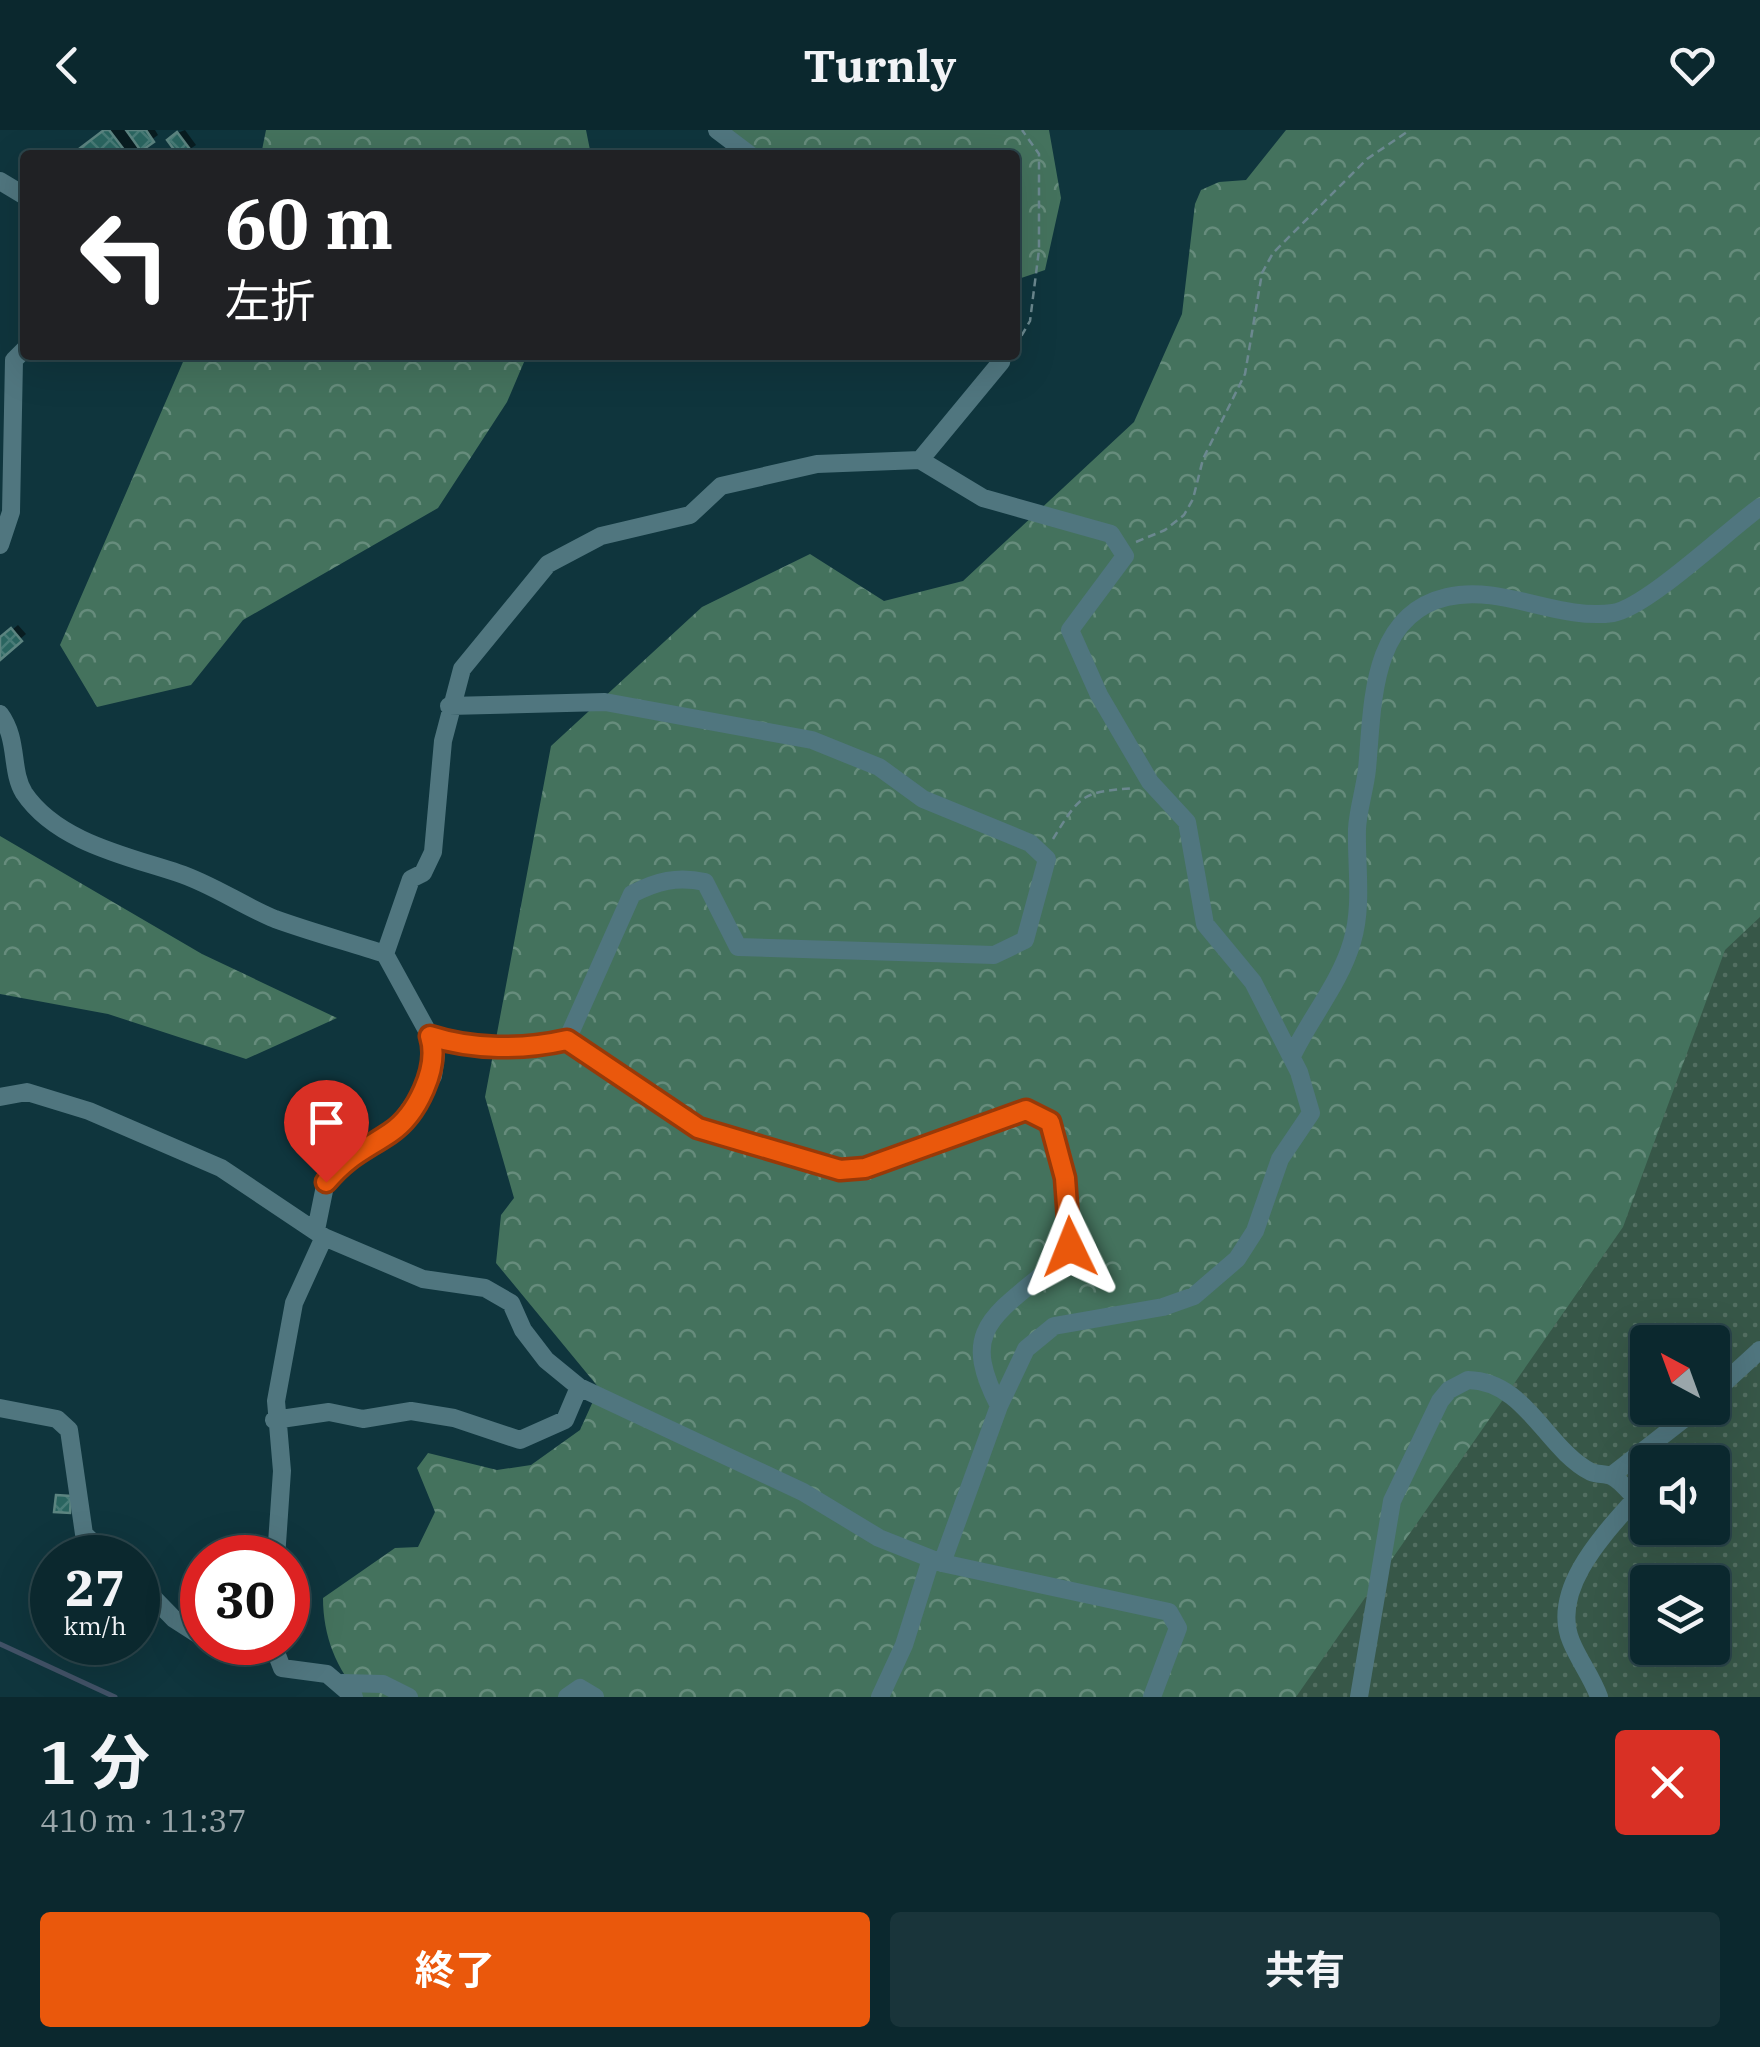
<!DOCTYPE html>
<html lang="ja">
<meta charset="utf-8">
<style>
body{margin:0;font-family:"IBM Plex Serif","Noto Sans JP",serif;background:#19343a;color:#f1f3f6;height:100vh;display:flex;flex-direction:column;font-size:38px;white-space:nowrap}
*{box-sizing:border-box;margin:0}
p{font-size:32px;color:#9aa6aa}
.icon{flex:none;width:55px;height:55px;fill:none;stroke:currentColor;stroke-width:2;stroke-linecap:round;stroke-linejoin:round}
.map{position:relative;height:1567px;overflow:hidden}
.side{display:flex;flex-direction:column;background:#0b282e;flex:1}
.side>*{flex:none}
.guide{position:absolute;left:20px;top:20px;width:1000px;height:210px;border-radius:10px;box-shadow:0 10px 40px #0002,0 0 0 2px #2b444a;background:#202124;color:#fff;overflow:hidden}
.needle{width:65px;rotate:319deg}
.buttons{position:absolute;left:1630px;top:1195px;display:grid;gap:20px}
.buttons a{display:grid;place-items:center;width:100px;height:100px;border-radius:10px;background:#0b282e;box-shadow:0 10px 40px #0002,0 0 0 2px #2b444a;font-size:50px}
.speed{position:absolute;left:30px;top:1405px;display:flex;gap:20px;font-size:50px;font-weight:700;text-align:center}
.speed>*{display:grid;place-content:center;width:130px;height:130px;border-radius:50%;background:#0b282e;box-shadow:0 10px 40px #0002,0 0 0 2px #2b444a;line-height:1}
.speed small{font-size:25px;font-weight:400}
.speed .limit{border:15px solid #d22;background:#fff;color:#111}
.pin{position:absolute;display:grid;place-items:center;width:85px;height:85px;color:#fff;margin:-102px -42px;border-radius:50% 50% 50% 0;rotate:-45deg;box-shadow:0 0 10px #0007}
.pin .icon{rotate:45deg}
.me{position:absolute;width:110px;margin:-55px;rotate:358deg;stroke-linejoin:round;filter:drop-shadow(0 0 8px #0008)}
.turn{display:flex;align-items:center;gap:35px;height:210px;padding:0 40px;font-size:45px}
.turn .icon{width:130px;height:130px;stroke-width:2.5}
.turn b{display:block;font-size:70px;line-height:85px}
.round{display:grid;place-items:center;flex:none;width:105px;height:105px;border-radius:10px;background:#19343a}
.headline{display:flex;align-items:center;justify-content:space-between;height:170px;padding:0 40px}
h1{font-size:60px;font-weight:700;line-height:75px}
.action{display:flex;gap:20px;margin-top:auto;padding:20px 40px}
.action a{flex:1;height:115px;border-radius:10px;background:#ea580c;color:#fff;font-size:40px;font-weight:700;line-height:115px;text-align:center}
.action a+a{background:#19343a;color:#f1f3f6}
header{display:flex;justify-content:space-between;align-items:center;height:130px;padding:0 40px;background:#0b282e;font-size:45px;font-weight:700}
.map>svg:first-child{display:block}
</style>
<header><svg class="icon" aria-label="back" viewBox="0 0 24 24"><path d="M15 5l-7 7 7 7"/></svg>Turnly<svg class="icon" aria-label="heart" viewBox="0 0 24 24"><path d="M12 20l-8-8c-3-5 5-10 8-4 3-6 11-1 8 4z"/></svg></header>
<div class="map">
<svg width="1760" height="1567" viewBox="0 0 1760 1567">
<defs>
<pattern id="forest-crowns" width="20" height="18" patternUnits="userSpaceOnUse" patternTransform="scale(2.5)"><rect width="20" height="18" fill="#44725d"/><path d="M2 6a3 3 0 1 1 6 0M12 15a3 3 0 1 1 6 0" fill="none" stroke="#668c7c"/></pattern>
<pattern id="park-dots" width="8" height="8" patternUnits="userSpaceOnUse" patternTransform="scale(2.5)"><rect width="8" height="8" fill="#375748"/><path d="M2 2h.1M6 6h.1" fill="none" stroke="#536f62" stroke-width="1.8" stroke-linecap="round"/></pattern>
<pattern id="building-cross-hatch" width="8" height="8" patternUnits="userSpaceOnUse" patternTransform="scale(2.5)"><rect width="8" height="8" fill="#2a6560"/><path d="M0 0l8 8M0 8l8-8" fill="none" stroke="#487b77"/></pattern>
</defs>
<rect width="100%" height="100%" fill="#0f353d"/>
<!-- forest -->
<path fill="url(#forest-crowns)" fill-rule="evenodd" d="M266 0H586L591 25H261Z
M728 0H1049L1061 68 1045 140 1015 150V25H760Z
M1286 0H1760V1567H362C336 1540 323 1505 323 1468L395 1418 418 1417 435 1382 417 1338 428 1323 497 1340 531 1335 580 1300 599 1258 496 1133 501 1085 514 1068 485 967 551 616 702 477 810 424 884 471 963 451 1134 292 1182 184 1195 74 1201 60 1219 52 1246 50ZM1648 1212H1712V1278H1648ZM1648 1332H1712V1398H1648ZM1648 1452H1712V1518H1648Z
M186 225H527L507 272 438 378 243 490 191 555 97 577 60 515Z
M0 706 202 824 337 888 246 929 108 884 0 864Z"/>
<!-- park -->
<path fill="url(#park-dots)" fill-rule="evenodd" d="M1760 787V1567H1296L1623 1097 1725 820ZM1648 1212H1712V1278H1648ZM1648 1332H1712V1398H1648ZM1648 1452H1712V1518H1648Z"/>
<!-- shadow -->
<path fill="#0007" d="M105 0H155L158 5 130 25H72Z
M185 0 196 15 181 25 175 4Z
M18 495 26 504 0 526V510Z"/>
<g fill="none" stroke-linecap="round" stroke-linejoin="round">
<!-- stream -->
<path stroke="#425267" stroke-width="5" d="M0 1514 115 1567"/>
</g>
<!-- building -->
<path fill="url(#building-cross-hatch)" stroke="#5c8480" stroke-width="2.5" d="M104 0H109L128 25H71Z
M126 0H146L154 12 141 21Z
M177 2 192 22 188 25H178L167 10Z
M11 498 22 511 0 530V507Z
M56 1365 71 1366 70 1383 54 1382Z
M196 1480 202 1483V1496L191 1491Z"/>
<g fill="none" stroke-linecap="round" stroke-linejoin="round">
<!-- path -->
<path stroke="#6b888f" stroke-width="2.5" stroke-dasharray="8 5" stroke-linecap="butt" d="M1015 217 1030 191 1039 120V24L1022 0
M1136 412 1165 400 1184 385 1193 369 1203 329 1245 244 1262 143 1273 123 1367 29 1410 0
M1053 709C1081 663 1083 662 1135 658"/>
<!-- street -->
<path stroke="#50767f" stroke-width="18" d="M717 0 750 25
M0 51 25 66
M920 330 1001 232 996 225
M0 415 11 382 14 230 25 219
M449 576 605 572 812 610 879 637 923 669 1030 713 1047 729 1025 810 994 825 738 817 705 752C677 746 657 751 632 764L567 910
M0 584C19 610 10 640 24 663 57 712 127 726 178 743 212 754 243 776 275 789 311 802 348 812 385 824L430 906 436 925 433 946 394 1001 351 1024 326 1051 316 1100
M385 824 411 749 423 743 433 722 443 611 462 539 548 434 601 406 690 385 721 356 817 334 920 330 983 368 1111 404 1125 426 1070 500 1099 565 1150 652 1187 692 1205 794 1253 852 1299 942 1311 983 1280 1029 1255 1101 1237 1129 1194 1166 1163 1177 1054 1196 1026 1219 999 1276 942 1433
M430 906C473 920 523 920 567 910L697 998 839 1040 865 1038 1026 980 1050 992 1065 1048 1069 1117C1063 1130 1053 1136 1042 1145 986 1190 963 1206 999 1276
M1292 926C1310 888 1340 853 1352 812 1363 776 1356 736 1357 699 1358 679 1365 659 1367 639 1373 578 1369 485 1447 467 1502 454 1558 491 1613 483 1646 478 1727 401 1760 377
M0 967 27 962 89 981 221 1038 324 1107 423 1149 485 1158 511 1173 523 1200 546 1230 579 1257 803 1362 879 1408 942 1433 1169 1482 1178 1498 1152 1567
M1712 1264 1760 1220
M0 1278 57 1289 69 1300 84 1404 109 1428
M274 1290 329 1282 363 1289 411 1281 454 1288 520 1310 565 1290 579 1257
M1612 1345 1698 1278
M276 1428 282 1341 276 1271 294 1173 324 1107
M138 1452 174 1489 202 1507
M249 1512H251
M272 1512 282 1538 327 1544 354 1567
M342 1553 383 1554 409 1567
M567 1567 580 1558 595 1567
M880 1567 904 1515 931 1429
M1359 1567 1392 1371 1440 1271 1449 1260 1468 1250C1526 1251 1546 1319 1591 1342 1597 1345 1607 1343 1613 1347 1621 1351 1629 1362 1636 1368 1605 1403 1550 1459 1571 1511 1579 1531 1592 1547 1599 1567"/>
</g>
<g fill="none" stroke-linecap="round" stroke-linejoin="round">
<defs>
<path id="route" d="M326 1052C348 1026 363 1021 390 1003 417 985 440 937 430 906 473 920 523 920 567 910L698 998 840 1040 865 1038 1026 980 1050 992 1065 1048 1070 1117"/>
</defs>
<!-- route casing -->
<use href="#route" stroke="#983908" stroke-width="25"/>
<!-- route -->
<use href="#route" stroke="#ea580c" stroke-width="18"/>
</g>
</svg>
<div class="buttons">
<a><svg class="needle" viewBox="-14 -14 28 28"><path d="M0-13l5 13h-10z" fill="#e53935"/><path d="M0 13l5-13h-10z" fill="#9aa6aa"/></svg></a>
<a><svg class="icon" aria-label="sound" viewBox="0 0 24 24"><path d="M4 9h4l5-4v14l-5-4H4zM17 9q2 3 0 6"/></svg></a>
<a><svg class="icon" aria-label="layers" viewBox="0 0 24 24"><path d="M12 4l9 5-9 5-9-5zM3 14l9 5 9-5"/></svg></a>
</div>
<div class="speed"><div>27<small>km/h</small></div><div class="limit">30</div></div>
<div class="pin" style="left:326px;top:1052px;background:#d93025"><svg class="icon" aria-label="arrive" viewBox="0 0 24 24"><path d="M6 21V4h12l-3 4 3 4H6"/></svg></div>
<svg class="me" style="left:1070px;top:1117px" viewBox="-20 -20 40 40"><path d="M0-17L14 15 0 8-14 15z" fill="#ea580c" stroke="#fff" stroke-width="4"/></svg>
<div class="guide">
<div class="turn"><svg class="icon" aria-label="left" viewBox="0 0 24 24"><path d="M17 20v-9H6M10 6l-5 5 5 5"/></svg><div><b>60 m</b>左折</div></div>
</div>
</div>
<section class="side">
<div class="headline"><div><h1>1 分</h1><p>410 m · 11:37</p></div><a class="round" style="background:#d93025;color:#fff"><svg class="icon" aria-label="close" viewBox="0 0 24 24"><path d="M6 6l12 12M18 6L6 18"/></svg></a></div>
<div class="action"><a>終了</a><a>共有</a></div>
</section>
